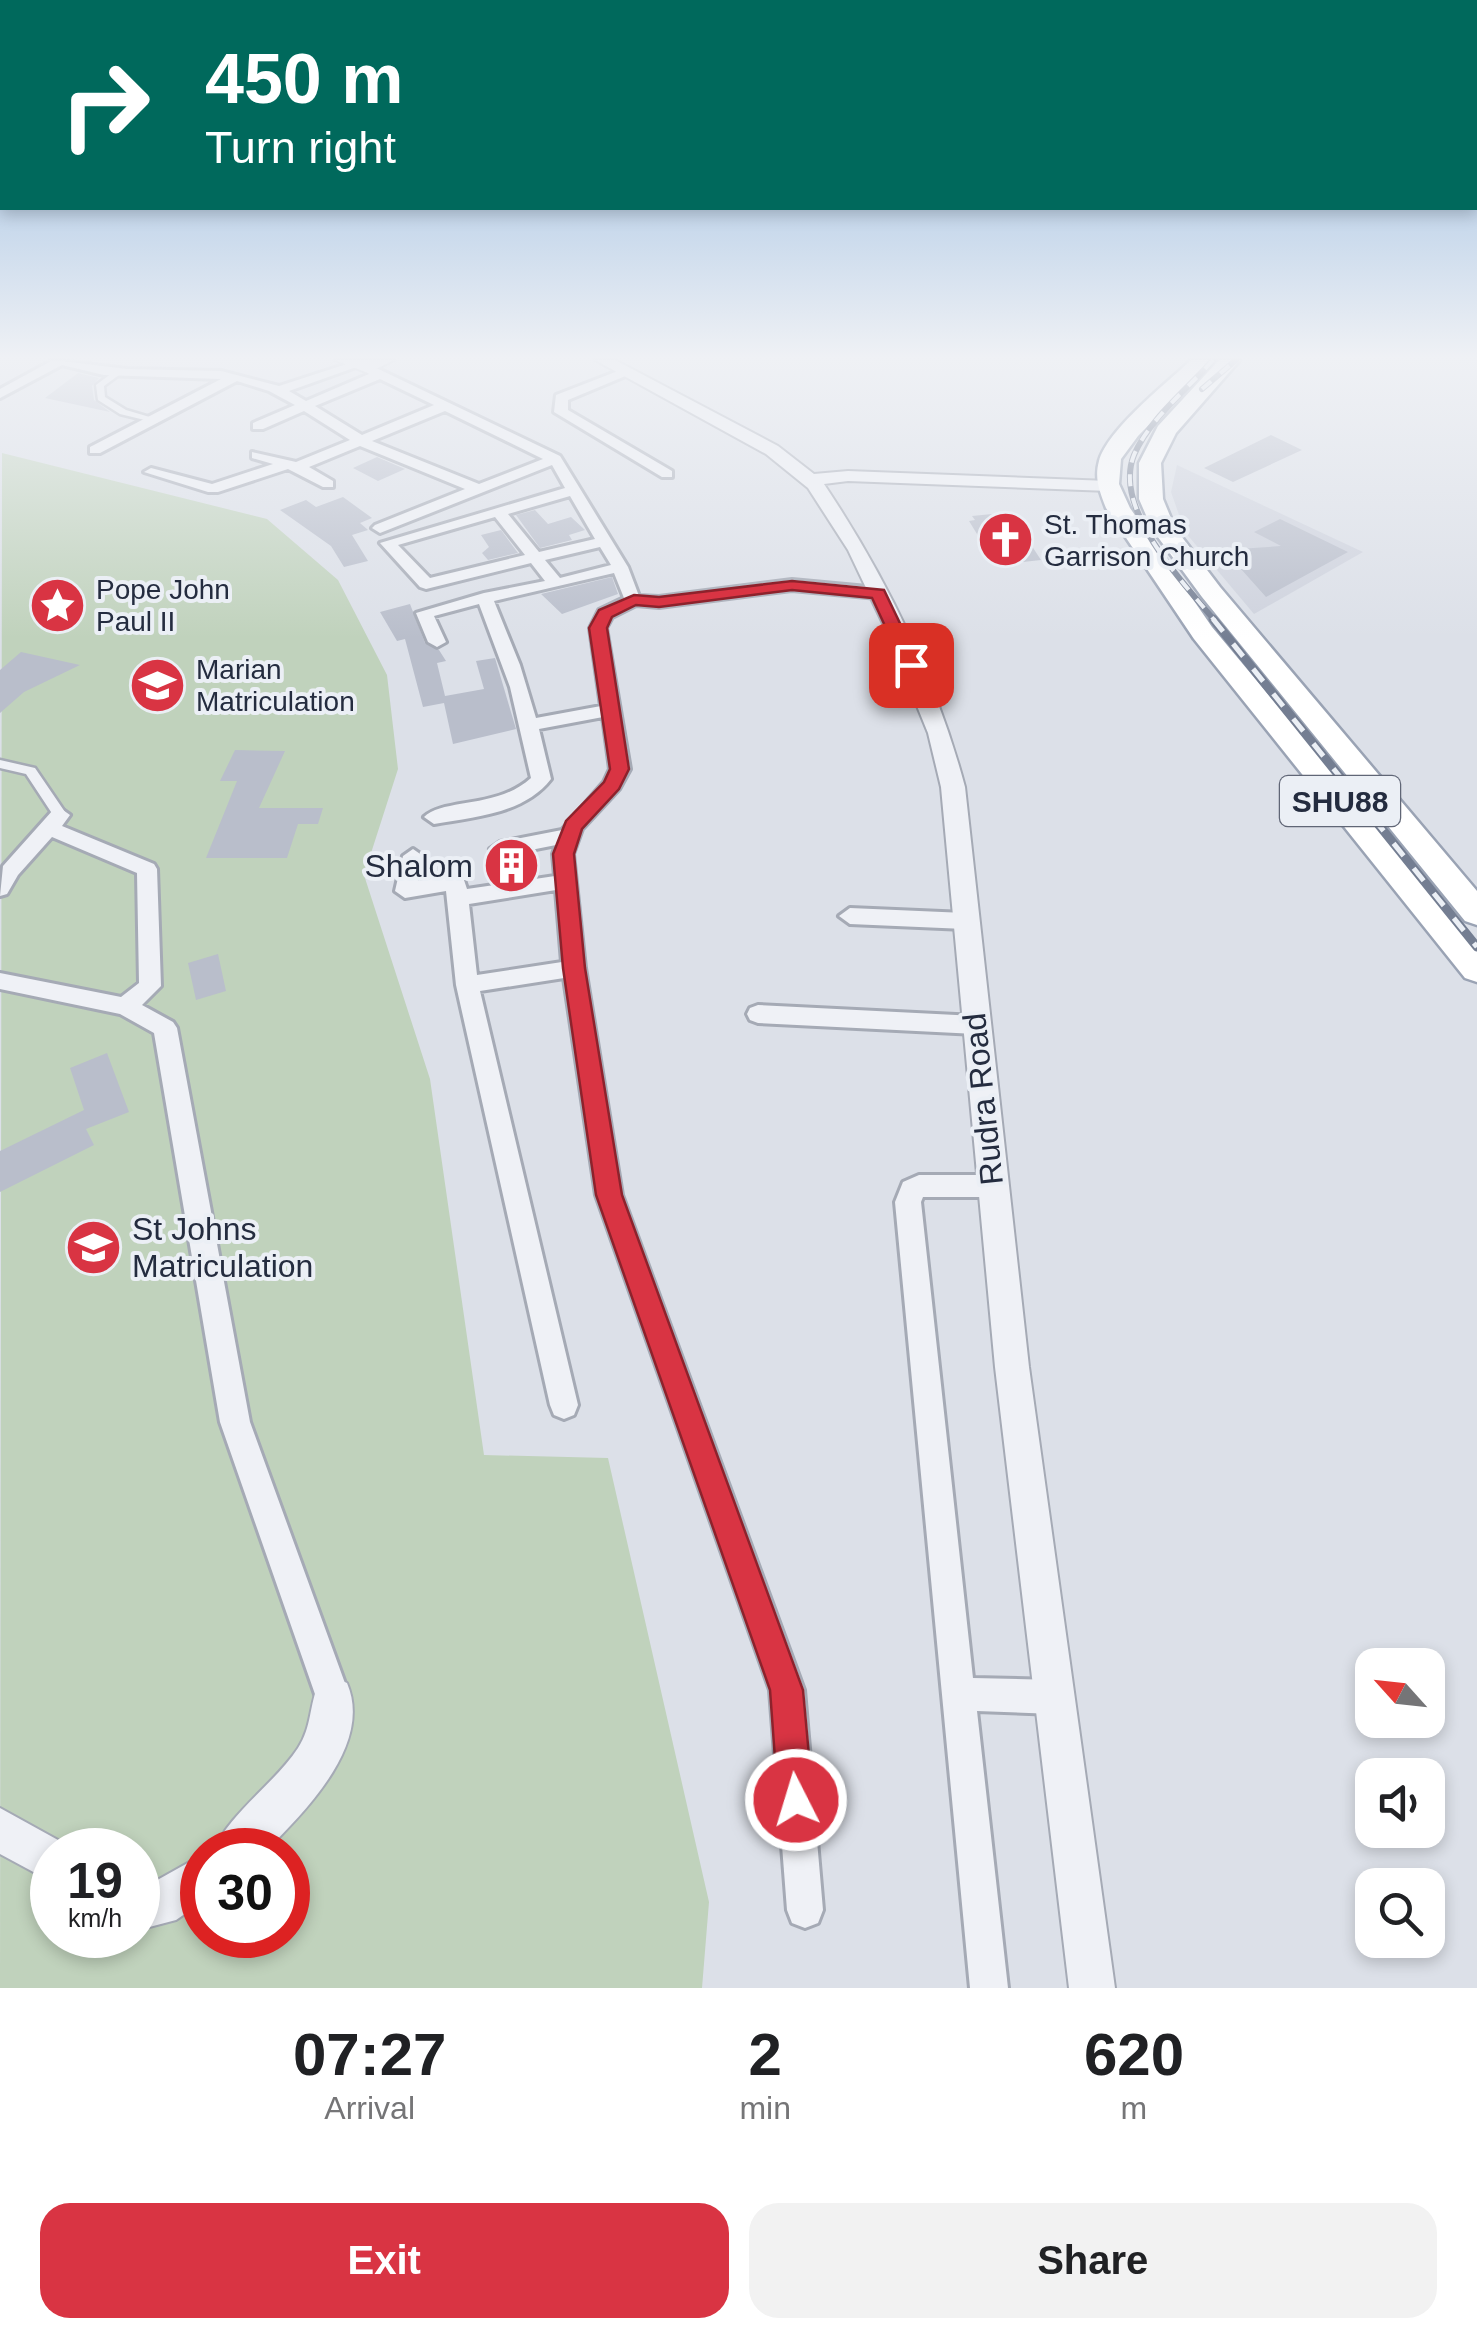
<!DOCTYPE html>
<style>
body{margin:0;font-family:Helvetica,sans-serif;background:#f2f2f2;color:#202124;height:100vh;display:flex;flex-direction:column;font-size:38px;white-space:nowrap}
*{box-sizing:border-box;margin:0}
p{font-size:32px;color:#757577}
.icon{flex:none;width:55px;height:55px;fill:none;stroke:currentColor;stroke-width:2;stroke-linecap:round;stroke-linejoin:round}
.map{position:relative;height:1988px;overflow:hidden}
.side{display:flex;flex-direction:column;background:#fff;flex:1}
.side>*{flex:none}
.top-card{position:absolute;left:0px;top:0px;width:1478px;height:210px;box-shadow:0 5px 15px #0003;background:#00695c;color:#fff;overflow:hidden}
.needle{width:65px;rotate:297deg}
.tools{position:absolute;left:1355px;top:1648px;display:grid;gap:20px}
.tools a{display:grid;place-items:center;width:90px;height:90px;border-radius:20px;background:#fff;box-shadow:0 5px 15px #0003;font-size:50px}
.speed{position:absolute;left:30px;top:1828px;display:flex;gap:20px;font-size:50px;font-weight:700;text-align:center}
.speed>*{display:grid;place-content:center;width:130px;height:130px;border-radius:50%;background:#fff;box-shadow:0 5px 15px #0003;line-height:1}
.speed small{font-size:25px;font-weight:400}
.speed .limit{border:15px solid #d22;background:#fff;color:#111}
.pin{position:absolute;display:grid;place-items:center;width:85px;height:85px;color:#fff;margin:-42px;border-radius:20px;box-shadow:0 5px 15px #0006}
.me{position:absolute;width:110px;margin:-55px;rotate:355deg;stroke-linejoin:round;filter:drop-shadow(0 0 8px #0008)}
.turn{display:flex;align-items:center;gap:35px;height:210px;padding:0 40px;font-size:45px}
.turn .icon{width:130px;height:130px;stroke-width:2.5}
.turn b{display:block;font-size:70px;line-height:85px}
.eta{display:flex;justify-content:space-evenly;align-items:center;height:170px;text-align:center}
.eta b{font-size:60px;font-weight:800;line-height:70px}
.action{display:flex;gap:20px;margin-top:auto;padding:20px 40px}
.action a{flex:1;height:115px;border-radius:30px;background:#d93443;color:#fff;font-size:40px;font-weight:800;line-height:115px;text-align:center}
.action a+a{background:#f2f2f2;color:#202124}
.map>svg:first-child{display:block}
</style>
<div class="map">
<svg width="1477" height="1988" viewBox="0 0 1477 1988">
<rect width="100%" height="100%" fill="#dce0e8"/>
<!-- built -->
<path fill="#ced2dd" d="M1177 465 1363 552 1254 614 1185 532 1171 492Z"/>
<!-- green -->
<path fill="#c0d2bc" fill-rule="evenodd" d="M2 453 267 519 338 580 387 675 398 769 364 875 430 1079 484 1455 608 1458 709 1902 702 1988H0ZM52 1850H138V1935H52ZM202 1850H288V1935H202Z"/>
<!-- building -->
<path fill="#b9becb" d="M78 373 99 378 92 386 94 400 110 412 45 398Z
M1271 435 1302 450 1233 482 1204 468Z
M377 457 405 469 378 481 353 468Z
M343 497 372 518 360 523 368 530 352 535 368 561 344 567 331 546 280 510 306 500 316 507Z
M535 510 548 524 571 517 585 530 569 535 572 540 540 548 516 515Z
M1002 513 1012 516 1041 560 996 565 969 521 975 520 972 516Z
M1280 519 1348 552 1266 597 1224 550 1281 546 1254 532Z
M501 530 518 553 488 560 482 553 489 547 481 535Z
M612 577 618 594 562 614 541 594Z
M410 604 425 643 439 650 446 661 437 663 445 696 484 689 476 661 495 658 516 729 453 744 444 703 423 707 405 639 397 641 380 612Z
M21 652 80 665 24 692 0 713V670Z
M235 750 285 751 259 808H323L318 824H298L287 858H206L237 781H220Z
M218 954 226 991 196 1000 188 963Z
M107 1053 129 1112 86 1129 94 1145 0 1192V1151L84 1110 70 1068Z"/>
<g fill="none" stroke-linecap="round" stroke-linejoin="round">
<defs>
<path id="pedestrian" d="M116 370 123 372 104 386 105 397 126 410 153 418V422L120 414 98 400 96 385Z
M0 760 35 768 67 815 65 818H55L26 774 0 768Z"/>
<path id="minor" d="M53 360 127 369 221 371 279 386 359 360V366L289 391 306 401 369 374 362 368 368 364 560 456 628 567 639 596 659 597 792 580 878 588 886 593 878 598 792 590 659 607 636 605 612 617 606 628 630 769 619 789 582 829 573 854 585 968 622 1195 804 1690 823 1910 818 1923 805 1928 792 1923 787 1910 770 1690 596 1195 564 978 480 991 578 1405 574 1415 564 1419 554 1415 550 1405 456 985 446 891 405 898 395 891 403 856 413 849 423 856 418 881 456 875 463 877 467 889 555 876 553 854 556 845 500 856 490 849 500 842 562 830 604 782 610 769 603 717 539 729 551 779C524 814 474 817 434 824L424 817C444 798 497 809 531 778L510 687 479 604 434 616 446 642 437 647 428 642 416 613 484 593 545 581 531 563 426 589 420 587 380 543 565 488 552 465 380 533 372 528 375 525 465 489 360 446 309 467 333 481V487H323L288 469 218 492H208L144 472 151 468 212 484 273 464 252 458V452L296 462 350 440 304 411 263 429H253V423L295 405 269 391 237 381 100 453H90V447L221 379 104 375 62 365 0 398V389ZM380 379 434 405 362 435 315 406ZM445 411 543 459 479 484 372 441ZM570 496 595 539 539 552 508 514ZM495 517 525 555 430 578 398 545ZM600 547 611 565 560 578 545 560ZM614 573 624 598 599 610 590 628 601 706 536 718 520 665 494 601ZM556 890 562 962 477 975 469 904Z
M623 369 635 372 568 400V410L672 471V477H662L554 412 556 395Z
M60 808 70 815 62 826 154 864 157 869 161 986 142 1005 173 1022 177 1028 250 1422 350 1697 345 1709 333 1714 321 1709 316 1697 220 1422 154 1033 120 1014 0 989V973L121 997 139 983 137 873 52 837 18 875 7 894 0 896 3 866 53 810Z
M850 908 965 913 976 921 965 929 850 924 839 916Z
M758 1005 976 1016 984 1019 987 1025 984 1031 976 1034 758 1023 750 1020 747 1014 750 1008Z
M919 1175H993L1002 1178 1006 1186 1002 1194 993 1197H923L921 1202 973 1678 1055 1680 1067 1685 1072 1697 1067 1709 1055 1714 977 1711 1008 1988H970L895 1202 903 1182Z"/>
<path id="tertiary" d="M335 360H394L368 373Z
M595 360H615L778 446 814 474 848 471 1109 481 1118 486 1109 491 848 481 824 484C886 577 936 679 965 787L1029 1367 1115 1988H1069L995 1367 941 787 928 733 886 630 848 550 808 488 766 454Z
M333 1677 347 1683C373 1744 306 1810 267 1850H214C229 1814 275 1783 298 1748 312 1727 309 1705 319 1683Z
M0 1808 67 1845 70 1850H52V1882L0 1854Z
M202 1855V1902L176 1920 138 1930V1886L152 1883Z"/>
<path id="primary" d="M1191 360H1212L1138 436 1121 459 1119 484 1130 508 1212 627 1477 945V982L1465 978 1194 639 1106 508C1100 492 1094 479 1099 461 1108 429 1166 384 1191 360Z
M1219 360H1240L1176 433 1161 463 1163 499 1175 528 1220 587 1477 891V925L1465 921 1202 597 1152 529 1139 499V463L1158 426Z"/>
</defs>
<!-- pedestrian casing -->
<use href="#pedestrian" stroke="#a5aab5" stroke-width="5"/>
<!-- minor casing -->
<use href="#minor" stroke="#a5aab5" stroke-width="6"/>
<!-- tertiary casing -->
<use href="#tertiary" stroke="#a5aab5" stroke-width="4"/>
<!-- primary casing -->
<use href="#primary" stroke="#9aa3b4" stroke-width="5"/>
<!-- pedestrian -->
<use href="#pedestrian" fill="#eff1f6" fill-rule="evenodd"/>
<!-- minor -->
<use href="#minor" fill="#eff1f6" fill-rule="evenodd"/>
<!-- tertiary -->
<use href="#tertiary" fill="#eff1f6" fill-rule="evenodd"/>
<!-- primary -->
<use href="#primary" fill="#fff" fill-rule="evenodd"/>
<defs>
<path id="rail-far1" d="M1213 360C1188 389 1149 419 1134 455 1112 509 1183 582 1215 621
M1202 389 1236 360"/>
<path id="rail" d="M1213 619 1477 947"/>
</defs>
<!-- rail-far1 casing -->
<use href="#rail-far1" stroke="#747e92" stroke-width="6"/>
<!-- rail casing -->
<use href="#rail" stroke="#747e92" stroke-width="9"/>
<!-- rail-far1 -->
<use href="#rail-far1" stroke="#ebeff5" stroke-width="4" stroke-dasharray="12" stroke-linecap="butt"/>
<!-- rail -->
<use href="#rail" stroke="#ebeff5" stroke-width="5" stroke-dasharray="16" stroke-linecap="butt"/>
</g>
<!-- sky -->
<linearGradient id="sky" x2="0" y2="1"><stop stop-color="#86b0dc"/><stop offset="0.56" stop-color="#eff1f5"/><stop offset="1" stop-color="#eff1f5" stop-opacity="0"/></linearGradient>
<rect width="1477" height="638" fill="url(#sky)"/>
<!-- route -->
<path fill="#d93443" stroke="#8d222c" stroke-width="2.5" d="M792 581 884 590 920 665 917 669H905L872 598 792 590 659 607 636 605 612 617 607 628 629 769 619 789 582 829 574 854 585 968 622 1195 803 1690 813 1800 808 1812 796 1817 783 1812 778 1800 770 1690 596 1195 563 968 553 854 566 821 604 782 610 769 589 628 599 610 634 595 659 597Z"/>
<!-- icons -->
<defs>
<symbol id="church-disc" viewBox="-11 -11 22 22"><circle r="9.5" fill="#d93443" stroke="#ebeff5"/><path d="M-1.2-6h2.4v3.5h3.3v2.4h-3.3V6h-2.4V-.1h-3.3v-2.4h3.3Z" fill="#fff"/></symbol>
<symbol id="sight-disc" viewBox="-11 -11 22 22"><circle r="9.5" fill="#d93443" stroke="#ebeff5"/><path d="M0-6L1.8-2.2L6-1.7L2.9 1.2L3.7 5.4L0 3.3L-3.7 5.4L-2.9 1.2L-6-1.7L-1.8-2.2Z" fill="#fff"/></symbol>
<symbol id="school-disc" viewBox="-11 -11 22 22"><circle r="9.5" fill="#d93443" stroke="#ebeff5"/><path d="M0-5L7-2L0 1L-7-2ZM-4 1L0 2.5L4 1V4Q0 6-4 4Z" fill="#fff"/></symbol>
<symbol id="building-disc" viewBox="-11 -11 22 22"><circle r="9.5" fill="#d93443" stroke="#ebeff5"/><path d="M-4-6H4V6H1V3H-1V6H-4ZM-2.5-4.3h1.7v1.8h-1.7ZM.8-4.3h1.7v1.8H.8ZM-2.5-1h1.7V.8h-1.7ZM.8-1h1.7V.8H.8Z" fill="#fff"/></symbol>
</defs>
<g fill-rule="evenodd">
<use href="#church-disc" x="974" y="508" width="63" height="63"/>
<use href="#sight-disc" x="26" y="574" width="63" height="63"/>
<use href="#school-disc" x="126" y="654" width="63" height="63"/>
<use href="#building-disc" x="480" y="834" width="63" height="63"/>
<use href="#school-disc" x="62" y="1216" width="63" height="63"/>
</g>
<g text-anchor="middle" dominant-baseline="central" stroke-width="8" stroke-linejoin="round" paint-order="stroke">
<!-- far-poi labels -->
<g font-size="28" fill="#242c3f" stroke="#ebeff5" text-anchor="start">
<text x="1044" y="524">St. Thomas<tspan x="1044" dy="32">Garrison Church</tspan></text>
<text x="96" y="589">Pope John<tspan x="96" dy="32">Paul II</tspan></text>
<text x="196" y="669">Marian<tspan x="196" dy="32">Matriculation</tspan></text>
</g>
<!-- shield labels -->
<rect fill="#ebeff5" stroke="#606676" stroke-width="2.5" x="1280" y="776" width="120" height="50" rx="8"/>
<g font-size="30" font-weight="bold" fill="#242c3f">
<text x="1340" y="801">SHU88</text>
</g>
<!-- poi labels -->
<g font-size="32" fill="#242c3f" stroke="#ebeff5" text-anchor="end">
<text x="473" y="866">Shalom</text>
<text x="132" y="1229" text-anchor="start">St Johns<tspan x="132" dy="37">Matriculation</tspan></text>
</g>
<!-- street labels -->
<g font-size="32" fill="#242c3f" stroke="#ebeff5">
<text transform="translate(983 1099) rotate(-96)">Rudra Road</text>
</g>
</g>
</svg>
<div class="tools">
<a><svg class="needle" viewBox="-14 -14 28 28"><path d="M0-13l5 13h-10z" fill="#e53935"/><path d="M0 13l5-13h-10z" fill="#757577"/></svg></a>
<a><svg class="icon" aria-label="sound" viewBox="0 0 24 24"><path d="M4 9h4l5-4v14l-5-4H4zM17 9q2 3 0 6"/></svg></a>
<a><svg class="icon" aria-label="search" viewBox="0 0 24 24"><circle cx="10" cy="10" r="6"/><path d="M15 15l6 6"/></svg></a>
</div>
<div class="speed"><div>19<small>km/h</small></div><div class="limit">30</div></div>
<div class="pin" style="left:911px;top:665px;background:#d93025"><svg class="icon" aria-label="arrive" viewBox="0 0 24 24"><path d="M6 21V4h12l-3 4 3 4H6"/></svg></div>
<svg class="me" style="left:796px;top:1800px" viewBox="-20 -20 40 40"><circle r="17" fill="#d93443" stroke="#fff" stroke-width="3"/><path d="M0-11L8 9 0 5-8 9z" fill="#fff"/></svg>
<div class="top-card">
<div class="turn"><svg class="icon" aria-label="right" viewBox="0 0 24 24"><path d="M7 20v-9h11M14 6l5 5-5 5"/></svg><div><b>450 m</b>Turn right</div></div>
</div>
</div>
<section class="side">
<div class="eta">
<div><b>07:27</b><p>Arrival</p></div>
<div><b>2</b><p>min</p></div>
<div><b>620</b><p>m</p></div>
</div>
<div class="action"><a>Exit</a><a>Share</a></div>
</section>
